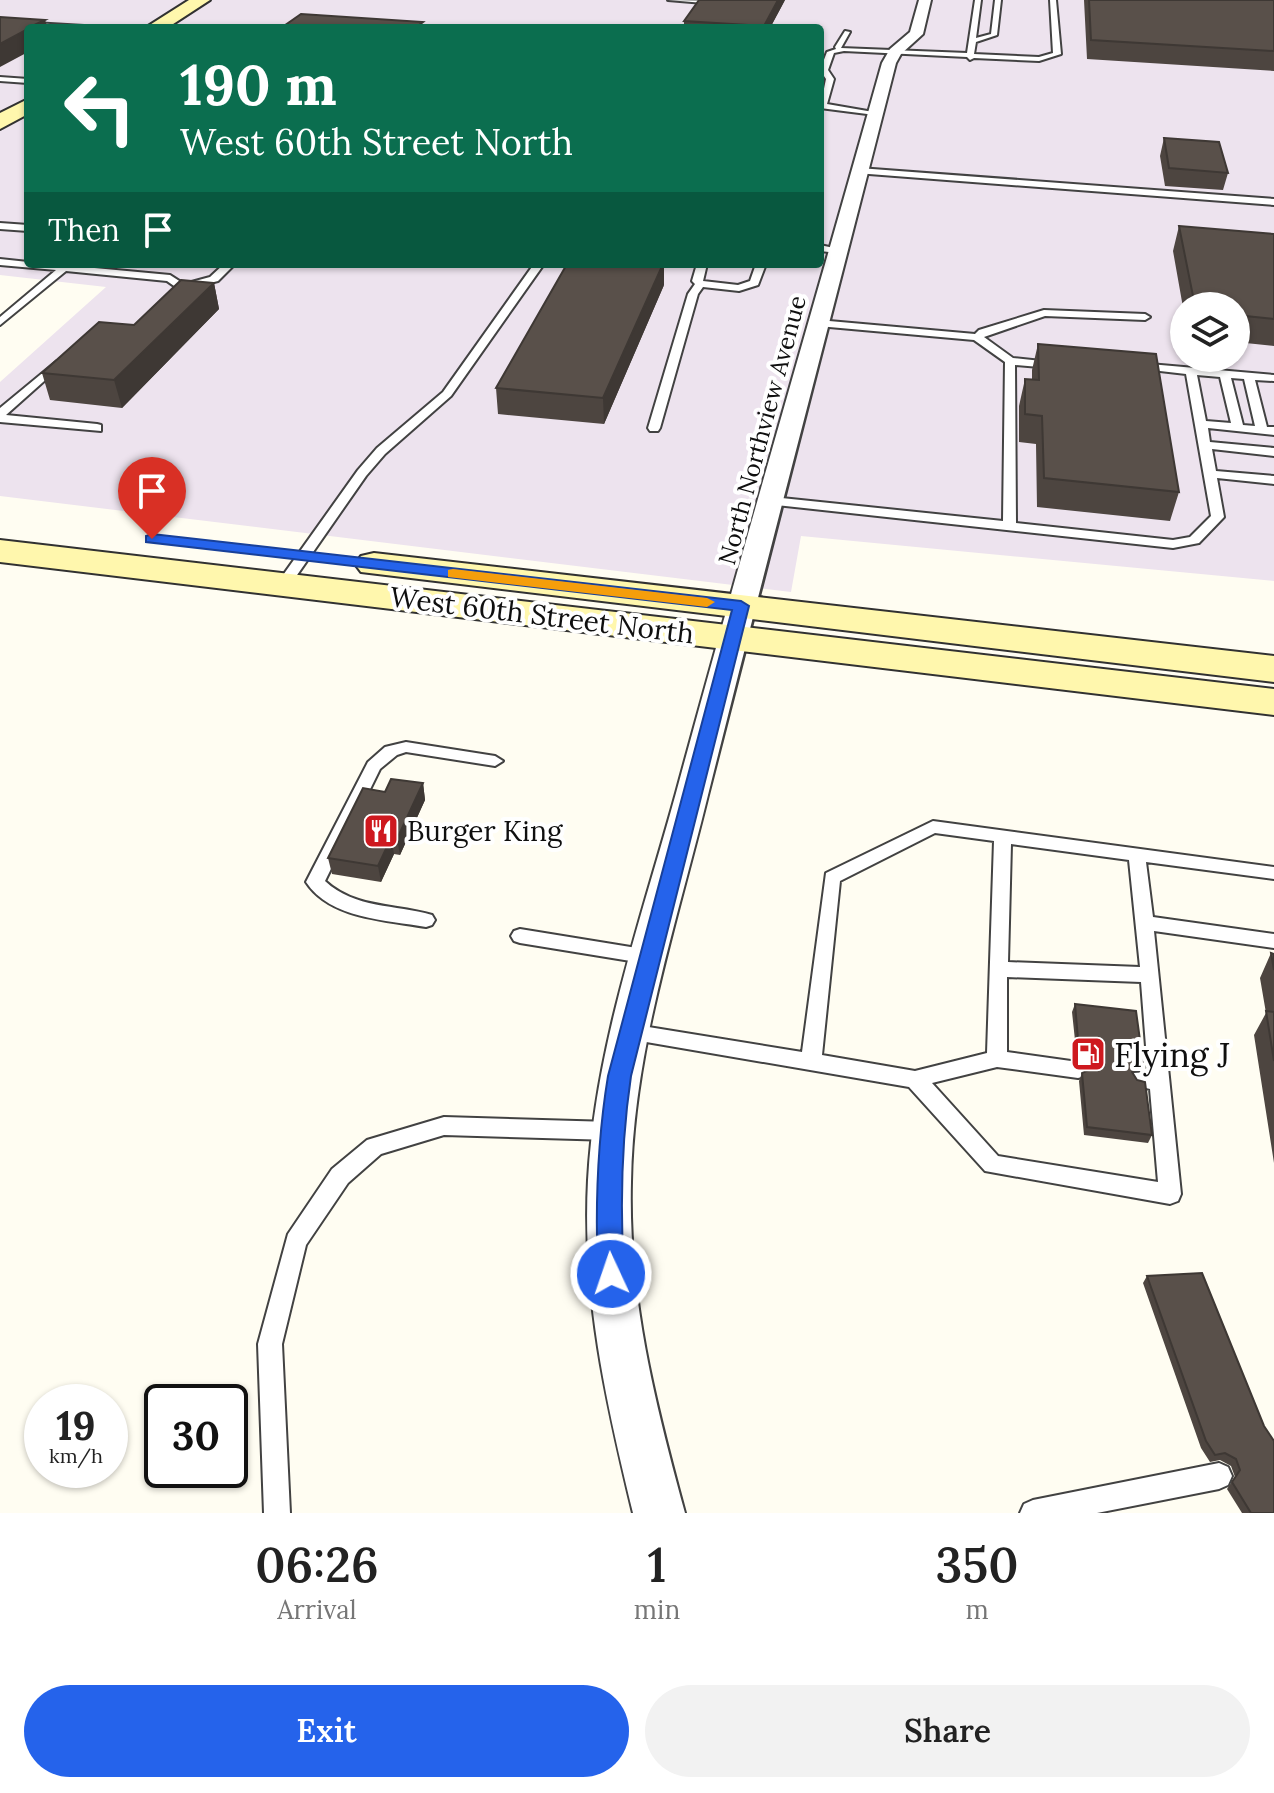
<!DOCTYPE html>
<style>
body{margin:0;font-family:Lora,serif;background:#f2f2f2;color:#222;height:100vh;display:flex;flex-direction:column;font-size:30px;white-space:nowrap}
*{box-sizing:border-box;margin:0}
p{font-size:26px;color:#767676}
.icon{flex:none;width:44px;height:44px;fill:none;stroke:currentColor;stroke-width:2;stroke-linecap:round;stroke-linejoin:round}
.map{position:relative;height:1513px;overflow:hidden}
.side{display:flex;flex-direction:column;background:#fff;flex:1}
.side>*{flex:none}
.guide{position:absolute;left:24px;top:24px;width:800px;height:244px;border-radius:8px;box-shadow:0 2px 6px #0004;background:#0b6e4f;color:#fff;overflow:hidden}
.buttons{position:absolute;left:1170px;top:292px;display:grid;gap:16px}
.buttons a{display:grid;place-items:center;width:80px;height:80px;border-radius:50%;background:#fff;box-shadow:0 2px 6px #0004;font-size:40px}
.speed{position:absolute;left:24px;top:1384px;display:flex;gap:16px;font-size:40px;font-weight:700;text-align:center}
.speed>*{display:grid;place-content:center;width:104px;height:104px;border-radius:50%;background:#fff;box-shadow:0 2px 6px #0004;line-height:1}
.speed small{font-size:20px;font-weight:400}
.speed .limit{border:4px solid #111;border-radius:12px;background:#fff;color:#111}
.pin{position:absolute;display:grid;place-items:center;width:68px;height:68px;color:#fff;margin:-82px -34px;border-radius:50% 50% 50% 0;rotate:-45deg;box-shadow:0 0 8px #0007}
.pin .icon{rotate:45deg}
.me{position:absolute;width:88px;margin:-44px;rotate:357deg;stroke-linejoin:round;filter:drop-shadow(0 0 6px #0008)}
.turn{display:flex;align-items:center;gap:28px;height:168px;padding:0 24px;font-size:36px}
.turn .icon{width:104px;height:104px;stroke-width:2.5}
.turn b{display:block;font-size:56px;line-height:68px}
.then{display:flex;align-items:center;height:76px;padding:0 24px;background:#0003;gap:16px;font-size:30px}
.eta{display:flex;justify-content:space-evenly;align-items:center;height:136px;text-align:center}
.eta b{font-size:48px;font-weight:600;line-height:56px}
.cta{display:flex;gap:16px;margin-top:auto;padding:16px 24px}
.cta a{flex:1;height:92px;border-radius:48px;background:#2563eb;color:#fff;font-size:32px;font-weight:600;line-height:92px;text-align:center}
.cta a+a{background:#f2f2f2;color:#222}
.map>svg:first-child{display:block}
</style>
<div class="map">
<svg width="1274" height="1513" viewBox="0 0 1274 1513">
<rect width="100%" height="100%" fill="#fffdf2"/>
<!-- industrial -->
<path fill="#ede3ee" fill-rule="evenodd" d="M0 0H1274V581L801 536 791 592 0 496V382L106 287 0 275ZM28 28H820V264H28ZM1184 306H1236V358H1184Z"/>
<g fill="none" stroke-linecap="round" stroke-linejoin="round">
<defs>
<path id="lane" d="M668 0 726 1 733 0 728 5Z
M975 0H981L976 38 991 34 995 0H1001L997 35 976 42 974 54 1039 57 1053 53 1050 0H1056L1061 54 1039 61 974 58 970 60 967 57 844 51 834 53 828 70 834 79 827 104 879 113 875 115 820 108 826 79 820 70 827 52 836 49 835 47 845 31 850 32 841 48 967 53Z
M0 21 84 26 87 28 0 25Z
M0 77 28 79V83L0 81Z
M859 168 1274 199V205L856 173V169Z
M0 223 28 225V231L0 229Z
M820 245 843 250 838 253 820 251Z
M0 259 28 262V264H74L73 266 170 275 184 284 210 277 224 264H235L218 281 186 289 178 303 174 304 169 301 177 288 167 281 66 271 0 325V317L56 270 0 265Z
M534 264H544L451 396 385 454 366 476 288 588H278L276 585 358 470 377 448 443 392Z
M697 264H707L703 281 738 285 750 281 756 264H766L758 285 739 291 703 287 698 294 660 428 658 431H650L648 428 688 294 695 284 692 281Z
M1044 310 1145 314 1150 317 1145 320 1045 316 984 337 1013 358 1051 362 1056 365 1051 368 1015 365 1016 523 1173 540 1190 537 1211 516 1186 374 1134 368 1132 366 1138 363 1274 375V381L1255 380 1267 427H1274V435L1208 428 1210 442 1274 448V456L1212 449 1216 471 1274 476V484L1217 478 1224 517 1199 543 1173 548 767 504 766 501 772 497 1003 521 1005 362 974 340 818 326 813 323 818 320 975 334 979 330ZM1197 375 1220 377 1231 423 1206 421ZM1231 378 1244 379 1255 426 1243 425Z
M57 361 62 364 61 366 6 415 97 424 101 425V431L0 422V408Z
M406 742 495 756 503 761 495 766 406 752 397 755 380 769 325 881C355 909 395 904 432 915L435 920 432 925 426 927C387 920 330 919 306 882L368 762 385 747Z
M933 821 1274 867V879L1146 862 1153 917 1274 934V948L1154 931 1181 1194 1178 1201 1170 1204 985 1171 909 1087 623 1038 620 1032 623 1026 630 1024 802 1052 826 873ZM935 833 994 841 987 1053 915 1071 822 1055 840 881ZM1011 844 1129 860 1140 967 1008 962ZM1007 977 1141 982 1148 1072 1134 1073 1131 1079 1134 1085 1150 1089 1158 1182 998 1156 932 1083 997 1067 1078 1078 1085 1076 1088 1070 1085 1064 1078 1062 1007 1052Z
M520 929 649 950 656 952 658 957 656 962 649 964 520 943 514 941 511 936 514 931Z
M444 1117 611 1122 618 1125 621 1131 618 1137 611 1140 444 1135 381 1154 348 1183 306 1245 282 1344 290 1513H264L258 1344 288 1234 332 1169 367 1140Z
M1219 1463 1228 1467 1232 1476 1228 1485 1219 1489 1097 1513H1020L1024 1504 1033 1500Z"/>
<path id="street" d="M919 0H931L923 34 901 54 896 63C834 307 769 550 708 795 677 922 633 1051 631 1182 628 1297 655 1403 685 1513H633C606 1402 582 1295 588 1180 595 1048 641 920 676 793 742 549 814 306 882 63L890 49 910 32Z"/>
<path id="secondary" d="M189 0H210L167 28H145Z
M28 99V114L0 129V113Z
M0 540 1274 689V715L0 562Z
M374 553 1274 656V682L361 572 355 564 361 556Z"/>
</defs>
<!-- lane casing -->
<use href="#lane" stroke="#424242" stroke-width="4"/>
<!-- street casing -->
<use href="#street" stroke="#424242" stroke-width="4"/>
<!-- secondary casing -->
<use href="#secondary" stroke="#313131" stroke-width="4"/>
<!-- lane -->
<use href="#lane" fill="#fff" fill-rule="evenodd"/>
<!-- street -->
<use href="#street" fill="#fff" fill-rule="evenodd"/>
<!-- secondary -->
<use href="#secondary" fill="#fff7ad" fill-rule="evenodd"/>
</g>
<!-- wall -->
<path fill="#4d4540" d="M785 0 770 28H684V21Z
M1084 0H1274V71L1087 59Z
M1164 138 1228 173 1223 190 1165 186 1160 156Z
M1179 226 1274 234V346L1236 342V306H1184V313L1173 251Z
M214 283 219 309 122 408 50 400 42 373Z
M664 285 604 424 498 414 496 388Z
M1038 344 1179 492 1170 521 1037 507 1036 444 1019 442V406L1025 379H1032V370Z
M423 783 425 800 400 855 394 854 381 882 332 874 328 858 385 792Z
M1271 953 1274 954V1163L1254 1035 1266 1013 1260 978Z
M1075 1004 1139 1070 1132 1072 1152 1135 1148 1143 1084 1135 1079 1081 1082 1073 1091 1069 1086 1061 1077 1059 1072 1012Z
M1147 1276 1274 1513H1242L1227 1489 1235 1477 1231 1466 1220 1460 1210 1462 1201 1448 1143 1283Z"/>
<!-- shaded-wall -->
<path fill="#3e3834" d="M778 0H785L770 28H764Z
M45 20 48 28H30Z
M28 29V52L0 67V44Z
M663 264H664V285L604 424 603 398Z
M214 283 219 309 122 408 114 380Z
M423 783 425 800 400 855 397 839Z
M391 838 394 854 381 882 378 866Z
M1143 1062 1139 1070 1131 1072 1135 1064Z"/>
<!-- building -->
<path fill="#59504a" stroke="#3e3834" stroke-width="2" d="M699 0H778L764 26 684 21Z
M1089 0H1274V51L1091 40Z
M301 14 423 22 415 28H281Z
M0 17 45 20 28 28V29L0 44Z
M1164 138 1219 142 1228 173 1169 168Z
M1179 226 1274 234V319L1236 315V306H1195Z
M567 264H663L603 398 496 388Z
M181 280 214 283 114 380 42 373 99 322 134 325Z
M1038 344 1156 354 1179 492 1044 478 1042 416 1025 414V379L1039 380Z
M391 779 423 783 397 839 391 838 378 866 328 858 363 788 385 792Z
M1271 953 1274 954V970Z
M1075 1004 1136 1011 1143 1062 1135 1064 1132 1072 1137 1080 1145 1082 1152 1135 1087 1127 1082 1073 1091 1069 1094 1061 1089 1053 1079 1051Z
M1266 1011 1274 1012V1061Z
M1202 1273 1264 1426 1274 1441V1513H1251L1232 1482 1240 1470 1236 1459 1225 1453 1215 1455 1206 1441 1147 1276Z"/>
<!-- route -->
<path fill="#2563eb" stroke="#184099" stroke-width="2" d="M152 534 741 601 749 606 631 1076C621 1143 620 1207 624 1274L620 1283 611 1286 602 1283 598 1274C595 1206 597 1143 608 1076L732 610 146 542V536Z"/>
<!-- slow -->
<path fill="#f59e0b" d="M453 569 707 598 715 602 707 607 448 577V570Z"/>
<!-- icons -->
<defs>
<symbol id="restaurant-square" viewBox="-11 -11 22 22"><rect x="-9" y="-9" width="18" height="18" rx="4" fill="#ce191f" stroke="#fff"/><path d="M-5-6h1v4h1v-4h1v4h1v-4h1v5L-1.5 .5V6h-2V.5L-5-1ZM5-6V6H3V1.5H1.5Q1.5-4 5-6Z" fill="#fff"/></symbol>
<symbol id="fuel-square" viewBox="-11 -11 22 22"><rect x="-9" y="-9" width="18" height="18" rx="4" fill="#ce191f" stroke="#fff"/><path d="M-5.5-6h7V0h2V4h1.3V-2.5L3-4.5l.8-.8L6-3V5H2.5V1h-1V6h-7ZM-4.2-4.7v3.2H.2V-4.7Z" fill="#fff"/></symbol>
</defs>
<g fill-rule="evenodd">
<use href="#restaurant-square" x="361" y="811" width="40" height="40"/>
<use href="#fuel-square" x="1068" y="1034" width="40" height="40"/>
</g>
<g text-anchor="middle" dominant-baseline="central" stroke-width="8" stroke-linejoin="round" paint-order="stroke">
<!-- far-street labels -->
<g font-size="24" fill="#0f0f0f" stroke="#fff">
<text transform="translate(762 430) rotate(-75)">North Northview Avenue</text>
</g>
<!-- street labels -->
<g font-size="28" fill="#0f0f0f" stroke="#fff">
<text transform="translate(542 615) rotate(7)">West 60th Street North</text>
</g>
<!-- poi labels -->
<g font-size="28" fill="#0f0f0f" stroke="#fff" text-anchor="start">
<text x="407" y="831">Burger King</text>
</g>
<!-- near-poi labels -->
<g font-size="34" fill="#0f0f0f" stroke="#fff" text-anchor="start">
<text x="1114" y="1054">Flying J</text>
</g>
</g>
</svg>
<div class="buttons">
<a><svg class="icon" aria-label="layers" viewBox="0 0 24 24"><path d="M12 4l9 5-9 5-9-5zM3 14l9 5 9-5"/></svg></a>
</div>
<div class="speed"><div>19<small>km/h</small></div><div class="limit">30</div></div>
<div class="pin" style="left:152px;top:539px;background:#d93025"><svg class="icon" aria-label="arrive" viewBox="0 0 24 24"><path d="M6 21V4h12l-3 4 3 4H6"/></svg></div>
<svg class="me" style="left:611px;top:1274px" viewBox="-20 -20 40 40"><circle r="17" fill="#2563eb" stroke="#fff" stroke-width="3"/><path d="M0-11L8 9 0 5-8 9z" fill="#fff"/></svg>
<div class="guide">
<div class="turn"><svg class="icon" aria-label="left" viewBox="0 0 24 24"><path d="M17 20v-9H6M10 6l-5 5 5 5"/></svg><div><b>190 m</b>West 60th Street North</div></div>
<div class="then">Then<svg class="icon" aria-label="arrive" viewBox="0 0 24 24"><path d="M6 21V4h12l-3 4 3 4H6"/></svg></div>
</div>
</div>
<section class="side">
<div class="eta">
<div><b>06:26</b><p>Arrival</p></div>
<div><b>1</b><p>min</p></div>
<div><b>350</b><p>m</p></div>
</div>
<div class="cta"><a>Exit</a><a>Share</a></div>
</section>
